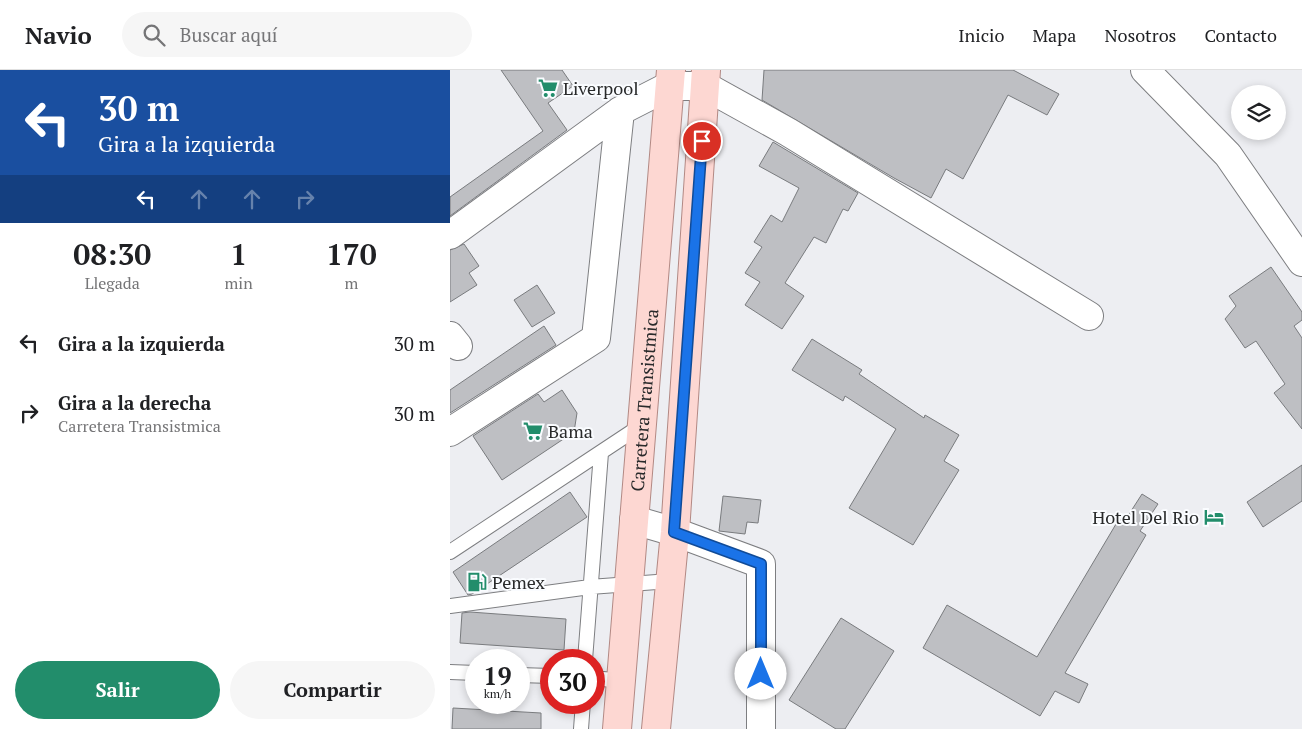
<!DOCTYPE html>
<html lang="es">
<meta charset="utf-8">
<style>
body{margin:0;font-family:"PT Serif",serif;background:#f6f6f6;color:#202124;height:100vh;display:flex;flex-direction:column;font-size:19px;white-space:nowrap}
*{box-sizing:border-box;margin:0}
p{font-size:16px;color:#757577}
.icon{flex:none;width:28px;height:28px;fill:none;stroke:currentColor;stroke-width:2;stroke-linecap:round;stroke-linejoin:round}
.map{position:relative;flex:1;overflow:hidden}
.details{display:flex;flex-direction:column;background:#fff;width:450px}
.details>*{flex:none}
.banner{background:#1a4fa0;color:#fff;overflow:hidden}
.fabs{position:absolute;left:781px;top:15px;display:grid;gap:10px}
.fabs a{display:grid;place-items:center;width:55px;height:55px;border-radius:50%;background:#fff;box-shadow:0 2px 8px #0003;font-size:25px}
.speed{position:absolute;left:15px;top:579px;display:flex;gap:10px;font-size:25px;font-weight:700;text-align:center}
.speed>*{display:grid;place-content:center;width:65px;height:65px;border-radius:50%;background:#fff;box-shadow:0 2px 8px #0003;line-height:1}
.speed small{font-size:12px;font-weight:400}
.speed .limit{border:8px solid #d22;background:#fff;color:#111}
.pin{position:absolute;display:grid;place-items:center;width:42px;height:42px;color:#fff;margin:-21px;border:2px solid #fff;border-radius:50%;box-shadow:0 1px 5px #0007}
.me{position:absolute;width:55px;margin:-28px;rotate:0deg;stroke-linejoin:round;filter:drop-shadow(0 0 4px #0008)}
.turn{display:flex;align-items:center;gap:18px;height:105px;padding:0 15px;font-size:22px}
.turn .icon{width:65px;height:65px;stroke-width:2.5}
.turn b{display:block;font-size:35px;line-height:42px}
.lanes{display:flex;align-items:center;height:48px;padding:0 15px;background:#0003;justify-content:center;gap:25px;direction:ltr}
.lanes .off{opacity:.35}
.eta{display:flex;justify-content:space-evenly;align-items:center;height:85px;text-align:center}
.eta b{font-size:30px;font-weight:700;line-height:35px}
.action{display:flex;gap:10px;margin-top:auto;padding:10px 15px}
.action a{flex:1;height:58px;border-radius:30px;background:#228d6b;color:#fff;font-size:20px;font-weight:700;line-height:58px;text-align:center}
.action a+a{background:#f6f6f6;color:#202124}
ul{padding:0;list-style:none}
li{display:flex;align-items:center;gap:15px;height:70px;padding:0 15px}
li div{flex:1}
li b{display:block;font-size:19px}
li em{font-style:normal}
header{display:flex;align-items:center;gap:30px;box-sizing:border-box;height:70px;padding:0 25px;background:#fff;border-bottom:1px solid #e0e0e0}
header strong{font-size:24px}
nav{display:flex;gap:28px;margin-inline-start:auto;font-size:18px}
.search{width:350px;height:45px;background:#f6f6f6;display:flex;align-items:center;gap:12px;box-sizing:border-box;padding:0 18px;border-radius:28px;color:#757577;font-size:19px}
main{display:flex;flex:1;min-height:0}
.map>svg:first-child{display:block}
</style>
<header>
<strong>Navio</strong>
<div class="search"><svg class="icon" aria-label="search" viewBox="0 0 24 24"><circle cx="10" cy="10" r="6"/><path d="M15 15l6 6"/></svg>Buscar aquí</div>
<nav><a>Inicio</a><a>Mapa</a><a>Nosotros</a><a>Contacto</a></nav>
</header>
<main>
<section class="details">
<div class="banner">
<div class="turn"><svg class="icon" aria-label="left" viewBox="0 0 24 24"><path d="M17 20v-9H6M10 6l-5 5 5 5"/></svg><div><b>30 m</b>Gira a la izquierda</div></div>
<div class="lanes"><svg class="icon" aria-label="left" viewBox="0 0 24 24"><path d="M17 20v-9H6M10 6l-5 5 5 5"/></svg><svg class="icon off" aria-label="ahead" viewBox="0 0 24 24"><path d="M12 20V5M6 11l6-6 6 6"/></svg><svg class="icon off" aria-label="ahead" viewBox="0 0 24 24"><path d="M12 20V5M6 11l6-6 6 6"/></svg><svg class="icon off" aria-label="right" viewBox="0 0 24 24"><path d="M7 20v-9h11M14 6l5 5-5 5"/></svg></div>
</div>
<div class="eta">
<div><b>08:30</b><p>Llegada</p></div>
<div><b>1</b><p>min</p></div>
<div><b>170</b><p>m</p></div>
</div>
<ul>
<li><svg class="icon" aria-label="left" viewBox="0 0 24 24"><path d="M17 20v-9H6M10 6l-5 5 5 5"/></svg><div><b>Gira a la izquierda</b></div><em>30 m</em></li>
<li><svg class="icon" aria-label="right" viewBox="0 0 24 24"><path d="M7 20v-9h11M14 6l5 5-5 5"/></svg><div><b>Gira a la derecha</b><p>Carretera Transistmica</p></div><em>30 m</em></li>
</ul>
<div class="action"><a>Salir</a><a>Compartir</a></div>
</section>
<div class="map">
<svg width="852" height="659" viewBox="0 0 852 659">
<rect width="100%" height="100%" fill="#edeef2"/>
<!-- building -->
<path fill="#bebfc3" stroke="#797b7e" d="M51 0H112L123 16 98 33 117 60 0 146V127L93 61Z
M314 0H563L609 24 597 45 558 25 513 109 496 99 481 128 444 108 312 30Z
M323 72 408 123 398 141 393 139 376 173 364 167 335 213 354 226 332 259 295 235 310 212 295 203 312 177 304 172 321 145 332 152 349 118 309 96Z
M14 174 29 196 19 203 27 215 0 232V180Z
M821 197 852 242V250L844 256 852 268V359L824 323 835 314 806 271 795 278 775 249 786 236 779 226Z
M87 215 105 243 82 257 64 230Z
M94 256 106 275 0 343V320Z
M362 269 412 300 409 304 474 348 475 345 509 365 494 391 509 400 463 475 399 438 446 359 395 326 393 331 342 300Z
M112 320 127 343 124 362 52 410 23 366 88 324 94 332Z
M852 395V431L813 457 797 432Z
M120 422 137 447 22 524 18 525 3 502Z
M692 424 708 434 690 461 696 465 615 603 638 614 629 633 605 621 590 646 473 578 497 535 587 587 669 449 674 452Z
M273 426 311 430 308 453 297 452 295 464 269 461Z
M20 542 116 549 114 580 10 573 12 543Z
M391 548 444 581 395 659H386L339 630Z
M3 638 91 643V659H2Z"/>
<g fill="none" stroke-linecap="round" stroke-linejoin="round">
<defs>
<path id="lane" d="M0 482 192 355
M0 536 140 517 220 511
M135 590 151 383
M0 602 26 603
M69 605 101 606
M144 608 171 611
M131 659 133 632"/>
<path id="street" d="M695 0 778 85 852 192
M0 165 170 41 219 16H255L338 62 639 246
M0 266 8 276
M0 362 146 268 170 41
M184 450 225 462 311 494V659"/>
<g id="primary">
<path id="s1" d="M167 659 221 0"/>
<path d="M206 659 225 462 256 0"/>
</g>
</defs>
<!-- lane casing -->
<use href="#lane" stroke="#7d7e81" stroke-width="16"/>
<!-- street casing -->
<use href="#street" stroke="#7d7e81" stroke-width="30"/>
<!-- primary casing -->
<use href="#primary" stroke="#b28984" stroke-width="30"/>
<!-- lane -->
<use href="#lane" stroke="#fff" stroke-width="14"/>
<!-- street -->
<use href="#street" stroke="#fff" stroke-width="28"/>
<!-- primary -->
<use href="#primary" stroke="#fdd7d2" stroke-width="28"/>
</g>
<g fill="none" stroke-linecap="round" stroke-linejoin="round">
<defs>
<path id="route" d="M252 71 224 462 311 494V604"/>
</defs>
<!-- route casing -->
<use href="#route" stroke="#114b97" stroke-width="12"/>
<!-- route -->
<use href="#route" stroke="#1a73e8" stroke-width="9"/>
</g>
<!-- icons -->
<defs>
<symbol id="supermarket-bare" viewBox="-9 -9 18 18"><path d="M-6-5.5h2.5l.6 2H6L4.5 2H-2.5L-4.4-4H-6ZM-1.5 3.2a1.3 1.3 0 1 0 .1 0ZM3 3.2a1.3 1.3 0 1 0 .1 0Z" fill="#228d6b" stroke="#fafcff" stroke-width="2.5" paint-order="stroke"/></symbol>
<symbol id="hotel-bare" viewBox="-9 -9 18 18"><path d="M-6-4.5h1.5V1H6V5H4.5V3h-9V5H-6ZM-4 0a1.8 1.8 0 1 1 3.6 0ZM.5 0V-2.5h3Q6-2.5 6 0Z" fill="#228d6b" stroke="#fafcff" stroke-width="2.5" paint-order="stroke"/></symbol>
<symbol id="fuel-bare" viewBox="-9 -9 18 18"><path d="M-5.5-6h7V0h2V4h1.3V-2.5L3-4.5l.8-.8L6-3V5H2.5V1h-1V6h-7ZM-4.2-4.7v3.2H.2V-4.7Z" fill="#228d6b" stroke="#fafcff" stroke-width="2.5" paint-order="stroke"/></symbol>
</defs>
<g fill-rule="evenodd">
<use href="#supermarket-bare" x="84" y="4" width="28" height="28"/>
<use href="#supermarket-bare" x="69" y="347" width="28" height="28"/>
<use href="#hotel-bare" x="750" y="433" width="28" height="28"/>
<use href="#fuel-bare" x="13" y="498" width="28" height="28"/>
</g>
<g text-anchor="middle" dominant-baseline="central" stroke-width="4" stroke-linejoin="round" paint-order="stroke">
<!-- poi labels -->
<g font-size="18" fill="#292a2b" stroke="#fafcff" text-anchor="start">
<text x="113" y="18">Liverpool</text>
<text x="98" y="361">Bama</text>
<text x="749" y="447" text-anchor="end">Hotel Del Rio</text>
<text x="42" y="512">Pemex</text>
</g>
<!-- street labels -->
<g font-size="18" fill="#292a2b" stroke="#fafcff">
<text stroke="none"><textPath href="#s1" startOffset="330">Carretera Transistmica</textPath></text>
</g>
</g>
</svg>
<div class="fabs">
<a><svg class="icon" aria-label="layers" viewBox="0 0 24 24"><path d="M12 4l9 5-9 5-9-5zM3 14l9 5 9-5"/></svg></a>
</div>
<div class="speed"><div>19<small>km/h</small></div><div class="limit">30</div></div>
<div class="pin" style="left:252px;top:71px;background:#d93025"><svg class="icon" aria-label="arrive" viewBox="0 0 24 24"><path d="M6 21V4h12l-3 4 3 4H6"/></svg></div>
<svg class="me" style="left:311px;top:604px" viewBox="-20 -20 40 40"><circle r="19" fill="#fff"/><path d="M0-13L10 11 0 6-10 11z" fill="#1a73e8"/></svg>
</div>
</main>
